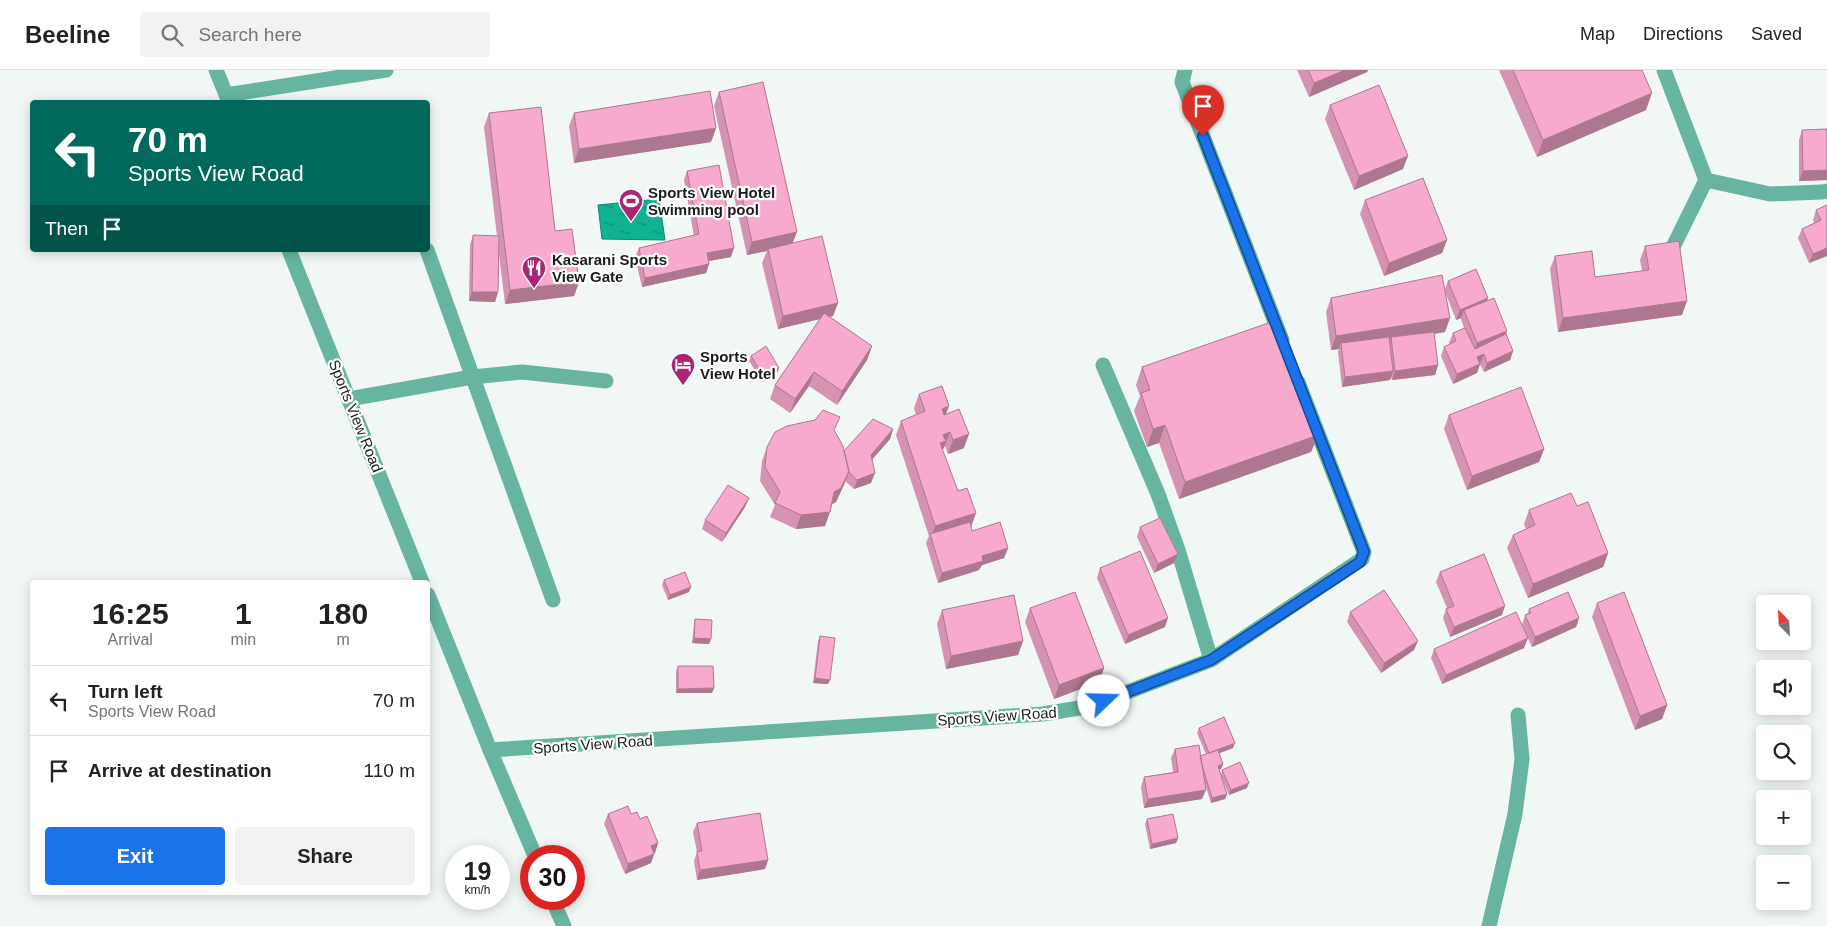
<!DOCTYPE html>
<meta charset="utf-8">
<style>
body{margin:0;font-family:Arial,sans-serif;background:#f2f2f2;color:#222;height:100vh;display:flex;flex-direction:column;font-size:19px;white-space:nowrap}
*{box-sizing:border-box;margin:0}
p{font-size:16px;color:#767676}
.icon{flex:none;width:28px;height:28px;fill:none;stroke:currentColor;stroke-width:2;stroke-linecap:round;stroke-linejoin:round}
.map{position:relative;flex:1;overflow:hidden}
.panel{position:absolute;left:30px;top:510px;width:400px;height:315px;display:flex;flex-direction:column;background:#fff;border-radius:5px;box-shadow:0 2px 12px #0003}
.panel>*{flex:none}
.hud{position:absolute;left:30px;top:30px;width:400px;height:152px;border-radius:5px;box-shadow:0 2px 12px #0003;background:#00695c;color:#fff;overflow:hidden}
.needle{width:32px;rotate:336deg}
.buttons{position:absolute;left:1756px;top:525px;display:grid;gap:10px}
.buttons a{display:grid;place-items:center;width:55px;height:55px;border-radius:5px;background:#fff;box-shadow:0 2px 12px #0003;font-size:25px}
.speed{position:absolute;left:445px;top:775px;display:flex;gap:10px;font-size:25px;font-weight:700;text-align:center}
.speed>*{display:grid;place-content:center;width:65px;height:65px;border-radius:50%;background:#fff;box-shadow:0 2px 12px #0003;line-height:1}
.speed small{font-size:12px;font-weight:400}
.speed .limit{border:8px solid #d22;background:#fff;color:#111}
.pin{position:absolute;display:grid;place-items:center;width:42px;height:42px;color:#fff;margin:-51px -21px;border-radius:50% 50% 50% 0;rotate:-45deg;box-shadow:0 0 5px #0007}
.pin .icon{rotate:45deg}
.me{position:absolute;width:55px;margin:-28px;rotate:69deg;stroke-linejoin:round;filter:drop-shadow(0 0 4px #0008)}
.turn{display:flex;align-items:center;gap:18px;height:105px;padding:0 15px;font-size:22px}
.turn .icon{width:65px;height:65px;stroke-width:2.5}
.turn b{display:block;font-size:35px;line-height:42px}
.then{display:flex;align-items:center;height:48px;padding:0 15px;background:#0003;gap:10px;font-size:19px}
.eta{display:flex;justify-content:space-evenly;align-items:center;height:85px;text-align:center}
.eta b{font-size:30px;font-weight:800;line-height:35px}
.cta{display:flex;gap:10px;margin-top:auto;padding:10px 15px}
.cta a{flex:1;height:58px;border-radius:5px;background:#1a73e8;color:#fff;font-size:20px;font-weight:800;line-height:58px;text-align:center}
.cta a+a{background:#f2f2f2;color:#222}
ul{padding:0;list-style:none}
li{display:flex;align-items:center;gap:15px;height:70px;padding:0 15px;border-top:1px solid #e0e0e0}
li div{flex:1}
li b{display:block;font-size:19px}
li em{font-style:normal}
header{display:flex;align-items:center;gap:30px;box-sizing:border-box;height:70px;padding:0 25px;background:#fff;border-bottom:1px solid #e0e0e0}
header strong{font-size:24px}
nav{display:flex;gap:28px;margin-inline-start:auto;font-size:18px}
.search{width:350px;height:45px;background:#f2f2f2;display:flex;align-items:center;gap:12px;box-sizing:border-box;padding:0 18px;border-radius:5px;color:#767676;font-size:19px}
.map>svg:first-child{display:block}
</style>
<header>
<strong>Beeline</strong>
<div class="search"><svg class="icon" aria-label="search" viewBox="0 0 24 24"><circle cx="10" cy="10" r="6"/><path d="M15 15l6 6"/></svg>Search here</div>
<nav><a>Map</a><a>Directions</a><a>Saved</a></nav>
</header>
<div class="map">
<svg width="1827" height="856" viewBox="0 0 1827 856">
<defs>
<pattern id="water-ripples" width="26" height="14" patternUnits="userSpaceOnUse" patternTransform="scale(1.25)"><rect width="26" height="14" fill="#10b294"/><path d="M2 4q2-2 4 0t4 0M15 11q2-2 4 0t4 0" fill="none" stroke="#0e9078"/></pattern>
</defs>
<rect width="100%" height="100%" fill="#f1f7f5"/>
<!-- water -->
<path fill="url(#water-ripples)" stroke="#138570" d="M659 129 665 170 602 169 598 135Z"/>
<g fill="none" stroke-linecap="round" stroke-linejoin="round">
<!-- minor -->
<path stroke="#67b5a0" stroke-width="15" d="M216 0 229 32
M1185 0 1182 12 1282 270
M1664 0 1706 110 1672 179
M226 25 386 0
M1706 110 1770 124 1822 122 1827 121
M289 180 422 512
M427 180 553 530
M1103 295 1158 424 1178 480 1211 590
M349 329 472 307 522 302 606 311
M428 525 490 680 1043 644 1091 636 1211 590 1362 489 1364 482 1298 312
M490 680 535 786
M552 829 564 856
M1489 856 1515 744 1522 689 1518 645"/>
</g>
<!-- wall -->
<path fill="#d592b1" d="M1297 0H1368L1367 2 1309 27Z
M1499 0H1642L1646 40 1537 87Z
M719 22 793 173 838 233 833 246 830 247 872 276 867 290 837 335 809 316 790 343 770 329 775 315 820 249 778 259 762 193 767 181 747 185 714 36Z
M1330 35 1403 99 1354 120 1325 49Z
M489 43 555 161 579 212 574 226 505 234 499 184 498 222 495 232 469 231 470 175 473 165 497 166 484 57Z
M574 43 716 58 711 72 574 93 569 56Z
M1827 59V110L1799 111V70L1802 60Z
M687 101 731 187 709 191V194L706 203 642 217 635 187 639 178 694 166 684 110Z
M1365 130 1447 170 1442 183 1384 206 1360 144Z
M1827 135V186L1809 193 1798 168 1802 159 1814 153 1813 150 1816 140Z
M1645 176 1682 245 1558 262 1550 199 1555 186 1595 207 1642 201 1640 190Z
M1448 211 1488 230 1506 265 1513 281 1510 290 1484 302 1480 294 1477 303 1453 314 1441 286 1444 277 1450 274 1449 273 1453 263 1464 258 1461 249V248L1456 250 1446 224 1445 262 1434 264 1438 295 1435 305 1392 310 1391 307 1390 310 1342 317 1338 282 1339 279 1331 280 1326 242 1331 228 1445 219Z
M751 286 779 298 777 303 762 312 749 291Z
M1142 297 1318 365 1311 382 1179 429 1159 373 1147 377 1134 341 1140 326 1136 315Z
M919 324 946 344 964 378 948 384 945 376 942 380 972 461 1008 478 1004 488 982 495 979 500 938 513 926 473 929 466 896 365 901 351 916 345 914 338Z
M1449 345 1544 379 1539 392 1467 420 1444 359Z
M893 359 890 369 872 390 871 413 854 419 845 411 836 432 832 434 825 456 796 459 770 447 775 435 760 411 762 391 767 377 834 361 844 381Z
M749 428 745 437 722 472 702 459 705 450Z
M1577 436 1608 483 1603 497 1528 528 1507 478 1513 465 1526 459 1524 454 1529 440Z
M1140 457 1178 484 1174 493 1154 503 1137 467Z
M1100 498 1165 557 1125 574 1097 508Z
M1440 502 1502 545 1450 567 1443 548 1446 539 1447 538 1436 512Z
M664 510 689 522 668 530 662 515Z
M1597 533 1667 635 1662 649 1635 660 1592 547Z
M1030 538 1104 598 1099 612 1054 629 1025 552Z
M1529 539 1579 548 1576 557 1532 577 1522 555 1525 545H1527Z
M942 540 1023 571 1018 585 946 599 937 554Z
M1350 542 1414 580 1381 603 1347 552Z
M695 549 709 574 692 573 694 554Z
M820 566 828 614 813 613 818 571Z
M1524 578 1442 614 1431 588 1434 579Z
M678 596 714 618 712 623H676V601Z
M1199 658 1233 678 1219 683 1223 694 1221 699 1219 700 1221 705 1222 700 1247 718 1229 725 1222 708 1227 724 1225 729 1211 733 1205 714 1202 729 1144 738 1141 717 1144 707 1173 702 1171 688 1175 679 1200 686 1206 684 1197 663Z
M608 744H631L640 749 658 773 651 793 625 804 604 754Z
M1147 749 1178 768 1176 773 1150 779 1145 754Z
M697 753 768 790 765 799 697 810 694 791 697 782 693 762Z"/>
<!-- shaded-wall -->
<path fill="#ae7790" d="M1345 0H1368L1367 2 1309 27 1314 13Z
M1652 23 1646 40 1537 87 1543 70Z
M716 58 711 72 574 93 579 79Z
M1408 86 1403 99 1354 120 1359 106Z
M1827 100V110L1799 111 1803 101Z
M797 162 792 175 768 179 767 181 747 185 752 172Z
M1447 170 1442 183 1384 206 1389 193Z
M734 178 731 187 703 192 707 183Z
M1827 178V186L1809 193 1813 184Z
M709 194 706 203 642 217 645 208Z
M579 212 574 226 505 234 510 220Z
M472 222H498L495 232 469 231Z
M1488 228 1485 238 1464 240 1461 248 1456 250 1460 240Z
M1687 231 1682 245 1558 262 1563 248Z
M838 233 833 246 778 259 783 246Z
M1450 248 1445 262 1391 271V267L1390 271 1341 273 1339 279 1331 280 1336 266Z
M1507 261 1504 270 1474 282 1477 273Z
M872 276 867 290 837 335 842 321Z
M1513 281 1510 290 1484 302 1487 293Z
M1484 284 1480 294 1477 287Z
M1480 294 1477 303 1453 314 1457 304Z
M1438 295 1435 305 1392 310 1395 301Z
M779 298 777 303 762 312 764 307Z
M1393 301 1390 310 1342 317 1345 307Z
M814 302 809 316 790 343 795 329Z
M949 336 944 350 942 339Z
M1165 355 1159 373 1147 377 1153 359Z
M893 359 890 369 867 395 871 385Z
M950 362 941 385 935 387 943 365Z
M969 364 964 378 948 384 953 370Z
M1318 365 1311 382 1179 429 1185 412Z
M1544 379 1539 392 1467 420 1472 406Z
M849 401 844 415 836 432 829 436 834 422Z
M875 403 871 413 854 419 857 410Z
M749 428 745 437 722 472 726 463Z
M830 442 825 456 796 459 801 445Z
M976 443 971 457 931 467 935 456Z
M1008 478 1004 488 982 495 979 500 938 513 942 503 982 486Z
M1608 483 1603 497 1528 528 1533 514Z
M1178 484 1174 493 1154 503 1158 494Z
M691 517 689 522 668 530 670 525Z
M1505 536 1502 545 1450 567 1454 557Z
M1168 548 1165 557 1125 574 1128 565Z
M1579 548 1576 557 1532 577 1535 567Z
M694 568 711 569 709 574 692 573Z
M1528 568 1524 578 1442 614 1446 605Z
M1023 571 1018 585 946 599 951 586Z
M1418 571 1414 580 1381 603 1384 593Z
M1104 598 1099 612 1054 629 1059 615Z
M815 608 830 610 828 614 813 613Z
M714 618 712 623H676L678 619Z
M1667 635 1662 649 1635 660 1640 646Z
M1235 673 1233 678 1207 688 1209 683Z
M1223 694 1221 699 1216 701 1218 696Z
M1249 713 1247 718 1229 725 1231 720Z
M1206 720 1202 729 1144 738 1148 729Z
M1227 724 1225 729 1211 733 1212 728Z
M1178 768 1176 773 1150 779 1152 774Z
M658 773 655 783 647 786 651 776Z
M654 784 651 793 625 804 628 794Z
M768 790 765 799 697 810 700 800Z"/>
<!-- building -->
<path fill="#f8aace" stroke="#ae7790" d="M1308 0H1345L1314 13Z
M1513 0H1642L1652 23 1543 70Z
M763 12 797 162 752 172 719 22Z
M1379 15 1408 86 1359 106 1330 35Z
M710 21 716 58 579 79 574 43Z
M541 37 555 161 572 159 579 212 510 220 489 43Z
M1827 59V100L1803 101 1802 60Z
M719 95 734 178 707 183 709 194 645 208 639 178 699 164 687 101Z
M1423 108 1447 170 1389 193 1365 130Z
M1827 135V178L1813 184 1802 159 1821 150 1816 140Z
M473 165 499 166 498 222H472Z
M822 166 838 233 783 246 768 179Z
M1679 171 1687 231 1563 248 1555 186 1592 181 1595 207 1649 200 1645 176Z
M1476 199 1488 228 1460 240 1448 211Z
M1442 205 1450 248 1336 266 1331 228Z
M1494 228 1507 261 1477 273 1464 240Z
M824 243 872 276 842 321 814 302 795 329 775 315Z
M1277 250 1318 365 1185 412 1165 355 1153 359 1141 323 1150 320 1142 297Z
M1465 258 1475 279 1506 264 1513 281 1487 293 1484 284 1477 287 1480 294 1457 304 1444 277 1456 271 1453 263Z
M1434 262 1438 295 1395 301 1391 267Z
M1389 267 1393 301 1345 307 1341 273Z
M766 276 779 298 764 307 751 286Z
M942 316 949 336 942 339 944 345 959 339 969 364 953 370 950 362 943 365 946 371 940 373 958 421 967 418 976 443 935 456 901 351 925 341 919 324Z
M1521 317 1544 379 1472 406 1449 345Z
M823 340 840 347 834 360 843 376 849 401 841 418 834 422 830 442 801 445 775 433 780 422 765 397 767 377 775 362 787 356 815 350Z
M873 349 893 359 871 385 875 403 857 410 849 402 844 381Z
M728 415 749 428 726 463 705 450Z
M1571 423 1577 436 1588 432 1608 483 1533 514 1513 465 1535 455 1529 440Z
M1160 448 1178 484 1158 494 1140 457Z
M970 452 972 461 1000 452 1008 478 982 486 983 491 942 503 930 464Z
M1140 481 1168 548 1128 565 1100 498Z
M1484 484 1505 536 1454 557 1446 539 1454 536 1440 502Z
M685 502 691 517 670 525 664 510Z
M1384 520 1418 571 1384 593 1350 542Z
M1075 522 1104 598 1059 615 1030 538Z
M1568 522 1579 548 1535 567 1525 545 1531 543 1529 539Z
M1624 522 1667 635 1640 646 1597 533Z
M1014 525 1023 571 951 586 942 540Z
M1516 542 1528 568 1446 605 1434 579Z
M695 549 712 550 711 569 694 568Z
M820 566 835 568 830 610 815 608Z
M678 596H713L714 618 678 619Z
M1224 647 1235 673 1209 683 1199 658Z
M1199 675 1206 720 1148 729 1144 707 1178 702 1175 679Z
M1218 680 1223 694 1218 696 1227 724 1212 728 1202 695 1200 686Z
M1240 692 1249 713 1231 720 1222 700Z
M628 736 631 744 637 742 640 749 647 746 658 773 651 776 654 784 628 794 608 744Z
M760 743 768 790 700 800 697 781H702L697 753Z
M1173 744 1178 768 1152 774 1147 749Z"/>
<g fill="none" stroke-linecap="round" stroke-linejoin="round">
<defs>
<path id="route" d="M1104 631 1211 590 1360 492 1364 482 1203 66"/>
</defs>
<!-- route casing -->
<use href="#route" stroke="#114b97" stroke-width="12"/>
<!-- route -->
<use href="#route" stroke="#1a73e8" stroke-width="9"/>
</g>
<!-- icons -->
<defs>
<symbol id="stadium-pin" viewBox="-11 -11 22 30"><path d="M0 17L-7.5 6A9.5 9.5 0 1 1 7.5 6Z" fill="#a92672" stroke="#fff"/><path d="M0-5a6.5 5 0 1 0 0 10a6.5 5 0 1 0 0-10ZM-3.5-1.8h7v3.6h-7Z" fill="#fff"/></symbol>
<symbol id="restaurant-pin" viewBox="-11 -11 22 30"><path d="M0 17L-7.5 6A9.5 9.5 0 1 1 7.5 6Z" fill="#a92672" stroke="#fff"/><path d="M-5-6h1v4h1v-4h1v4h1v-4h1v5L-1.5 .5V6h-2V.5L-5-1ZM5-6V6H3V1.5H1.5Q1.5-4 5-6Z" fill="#fff"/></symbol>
<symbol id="hotel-pin" viewBox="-11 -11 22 30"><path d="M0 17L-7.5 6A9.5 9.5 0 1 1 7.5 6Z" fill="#a92672" stroke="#fff"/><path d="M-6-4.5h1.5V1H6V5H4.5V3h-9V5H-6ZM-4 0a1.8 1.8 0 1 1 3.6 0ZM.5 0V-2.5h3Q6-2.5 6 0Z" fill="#fff"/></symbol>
</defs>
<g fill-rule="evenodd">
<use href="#stadium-pin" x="617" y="117" width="28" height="38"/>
<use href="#restaurant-pin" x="520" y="184" width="28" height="38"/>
<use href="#hotel-pin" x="669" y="281" width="28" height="38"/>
</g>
<g text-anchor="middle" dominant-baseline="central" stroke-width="4.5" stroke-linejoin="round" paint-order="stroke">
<!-- poi labels -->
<g font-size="15" font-weight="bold" fill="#1a1c1b" stroke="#fff" text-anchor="start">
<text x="648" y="122">Sports View Hotel<tspan x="648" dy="17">Swimming pool</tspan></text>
<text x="552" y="189">Kasarani Sports<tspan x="552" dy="17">View Gate</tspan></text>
<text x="700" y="286">Sports<tspan x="700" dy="17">View Hotel</tspan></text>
</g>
<!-- street labels -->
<g font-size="15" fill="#1a1c1b" stroke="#fff">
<text transform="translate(356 346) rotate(68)">Sports View Road</text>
<text transform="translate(997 646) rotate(-4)">Sports View Road</text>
<text transform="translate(593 674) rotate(-4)">Sports View Road</text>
</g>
</g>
</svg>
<div class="buttons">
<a><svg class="needle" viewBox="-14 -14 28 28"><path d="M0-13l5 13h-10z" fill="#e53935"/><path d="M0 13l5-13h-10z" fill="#767676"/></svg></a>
<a><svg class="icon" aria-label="sound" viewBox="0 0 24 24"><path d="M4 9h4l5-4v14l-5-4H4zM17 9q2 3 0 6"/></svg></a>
<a><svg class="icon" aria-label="search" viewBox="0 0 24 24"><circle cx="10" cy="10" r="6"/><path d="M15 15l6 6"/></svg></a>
<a>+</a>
<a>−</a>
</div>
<div class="speed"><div>19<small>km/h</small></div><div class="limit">30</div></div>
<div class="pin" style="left:1203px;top:66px;background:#d93025"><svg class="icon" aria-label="arrive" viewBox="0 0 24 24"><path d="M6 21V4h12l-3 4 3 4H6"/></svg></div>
<svg class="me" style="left:1104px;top:631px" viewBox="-20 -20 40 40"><circle r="19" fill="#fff"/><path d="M0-13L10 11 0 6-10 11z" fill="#1a73e8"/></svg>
<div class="hud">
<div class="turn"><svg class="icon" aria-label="left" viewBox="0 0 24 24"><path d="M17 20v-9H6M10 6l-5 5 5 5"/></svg><div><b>70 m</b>Sports View Road</div></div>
<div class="then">Then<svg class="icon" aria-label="arrive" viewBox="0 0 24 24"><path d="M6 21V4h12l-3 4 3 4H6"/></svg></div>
</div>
<section class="panel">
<div class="eta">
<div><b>16:25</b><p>Arrival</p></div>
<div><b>1</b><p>min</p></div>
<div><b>180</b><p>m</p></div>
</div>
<ul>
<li><svg class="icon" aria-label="left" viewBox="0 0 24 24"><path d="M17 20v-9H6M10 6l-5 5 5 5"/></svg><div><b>Turn left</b><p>Sports View Road</p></div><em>70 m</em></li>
<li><svg class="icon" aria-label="arrive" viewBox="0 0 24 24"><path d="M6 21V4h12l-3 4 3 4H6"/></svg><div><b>Arrive at destination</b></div><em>110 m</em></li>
</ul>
<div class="cta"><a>Exit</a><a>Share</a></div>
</section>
</div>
